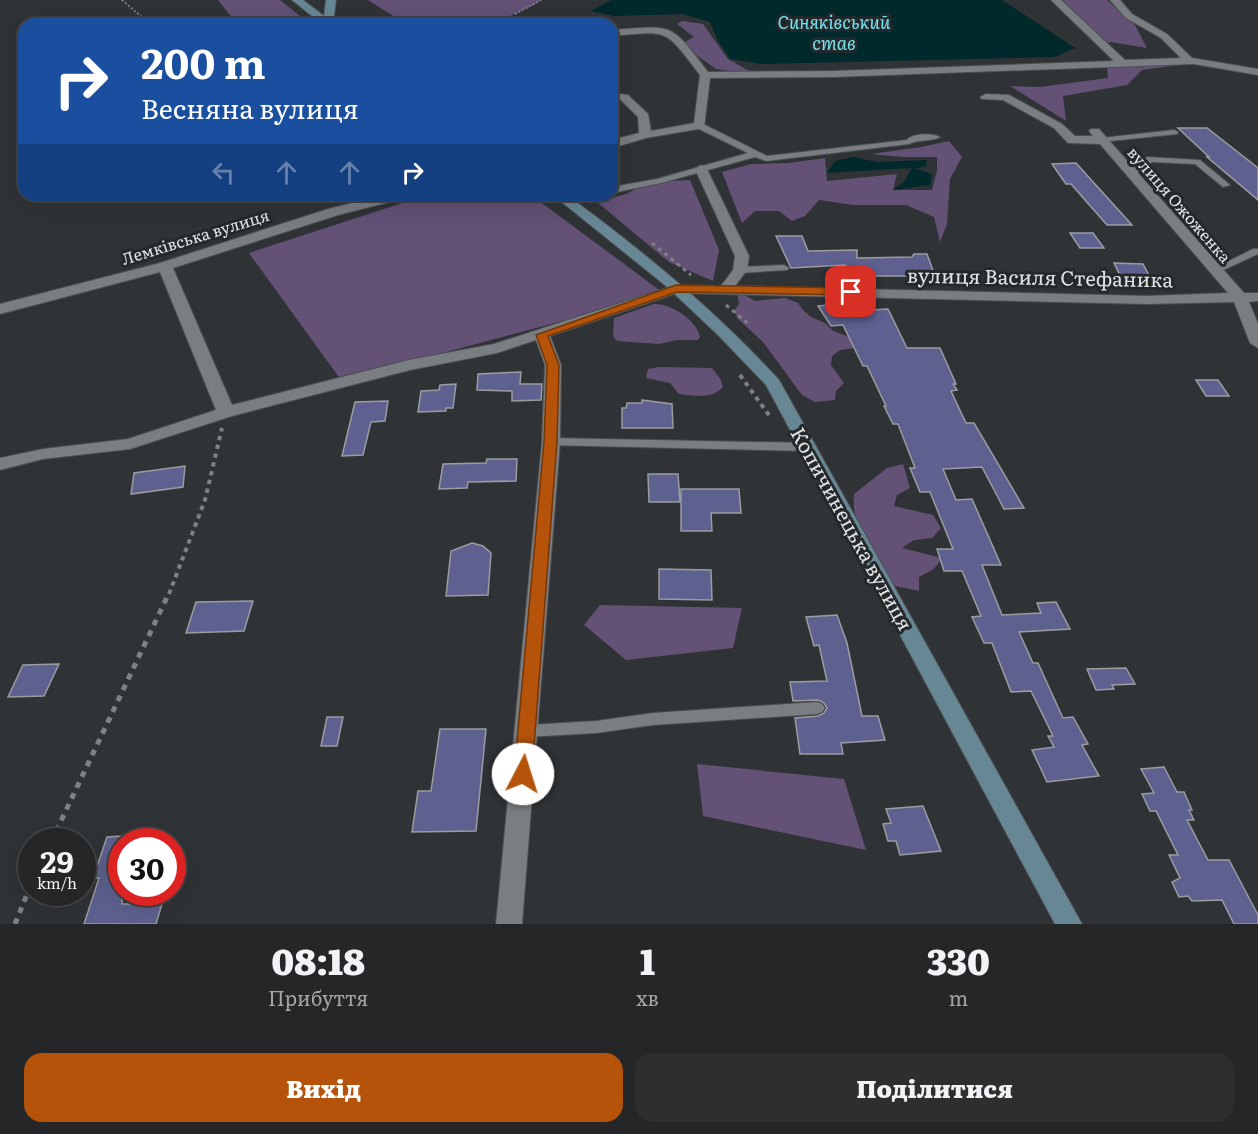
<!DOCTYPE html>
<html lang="uk">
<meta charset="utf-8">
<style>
body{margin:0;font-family:Literata,serif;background:#2c2e30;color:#f1f3f6;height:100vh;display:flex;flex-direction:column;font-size:22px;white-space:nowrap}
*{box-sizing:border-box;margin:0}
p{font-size:20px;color:#a3a5a8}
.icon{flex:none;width:33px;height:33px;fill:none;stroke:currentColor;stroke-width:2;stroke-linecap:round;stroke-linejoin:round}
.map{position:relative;height:924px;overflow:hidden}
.side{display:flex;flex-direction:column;background:#242628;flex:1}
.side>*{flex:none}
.top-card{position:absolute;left:18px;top:18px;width:600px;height:183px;border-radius:18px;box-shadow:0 6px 24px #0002,0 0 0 2px #414345;background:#1a4fa0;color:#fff;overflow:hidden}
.speed{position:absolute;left:18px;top:828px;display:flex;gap:12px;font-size:30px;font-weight:700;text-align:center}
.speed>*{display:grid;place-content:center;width:78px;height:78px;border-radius:50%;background:#242628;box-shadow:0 6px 24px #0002,0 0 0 2px #414345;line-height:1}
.speed small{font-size:15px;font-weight:400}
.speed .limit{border:9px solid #d22;background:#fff;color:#111}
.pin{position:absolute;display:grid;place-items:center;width:51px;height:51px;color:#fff;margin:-26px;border-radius:12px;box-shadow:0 3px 9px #0006}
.me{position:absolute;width:66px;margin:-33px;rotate:5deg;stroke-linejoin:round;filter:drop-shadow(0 0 4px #0008)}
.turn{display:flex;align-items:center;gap:21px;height:126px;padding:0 24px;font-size:27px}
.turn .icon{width:78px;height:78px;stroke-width:2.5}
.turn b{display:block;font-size:42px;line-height:51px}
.lanes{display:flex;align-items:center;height:57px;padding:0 24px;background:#0003;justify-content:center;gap:30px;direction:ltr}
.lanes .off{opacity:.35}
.eta{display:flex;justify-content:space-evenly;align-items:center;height:102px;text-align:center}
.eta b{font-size:36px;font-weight:800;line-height:42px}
.button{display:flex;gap:12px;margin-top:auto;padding:12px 24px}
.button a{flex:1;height:69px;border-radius:18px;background:#b45309;color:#fff;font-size:24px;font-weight:800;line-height:69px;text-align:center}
.button a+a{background:#2c2e30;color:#f1f3f6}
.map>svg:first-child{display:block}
</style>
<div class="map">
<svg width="1258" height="924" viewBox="0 0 1258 924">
<rect width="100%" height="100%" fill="#303336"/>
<!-- green -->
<path fill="#635176" d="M218 0H280L310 24H242L229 14Z
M368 0H541L532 6 508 17 506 22 495 24H406Z
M1056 0H1107L1135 25 1147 48 1110 42 1103 45Z
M682 21 703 24 728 59 756 75 716 69 681 44 694 37 677 24Z
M1203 62 1142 70 1127 85 1063 96 1066 121 1010 86 1040 87 1108 78 1107 68Z
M949 141 962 157 950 179 947 224 940 242 934 217 906 205H853L819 200 805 216 792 221 779 211H755L742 223 722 172 751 164 788 163 825 158 827 181 897 174 893 190H932L937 171V157H902L871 154 921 147Z
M690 180 719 250 713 281 669 262 597 202 626 194 650 182Z
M427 195H531L662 292 585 315 341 380 249 253Z
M737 291 755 301 785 298 798 303 803 310 811 317 825 323 833 331 861 341 856 348 840 350 832 356 831 365 844 383 836 391 835 400 815 402 802 395 763 342 738 319 734 311 739 304Z
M654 304C670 303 697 320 700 337L698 340H677L659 344 617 341 613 336 614 318Z
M659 367 712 368 721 380 723 387C713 399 694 396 679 394L670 383 646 378 648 369Z
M903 464 910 488 897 495 894 506 933 515 941 528 932 538 914 540 902 548 942 558 934 569 919 577V591L895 586C877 560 850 528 854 494L887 468Z
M600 605 742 608 733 648 626 660 584 625Z
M697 764 844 779 866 850 703 816Z"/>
<!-- water -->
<path fill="#00292c" d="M611 0H1002L1075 48 1055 57 761 64 730 59 718 41 710 22 682 14 614 16 591 11Z
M853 157 877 162 927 160 925 167 915 168 932 174 930 185 893 190 904 182 912 168 827 173 835 161Z"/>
<!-- building -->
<path fill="#5e618f" stroke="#9b9ca0" stroke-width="1.5" d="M1178 128H1207L1258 168V200L1207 157H1209Z
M1076 163 1132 225H1107L1071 184H1066L1052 164Z
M1070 233H1093L1104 248H1080Z
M776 236H802L808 251 857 250V258L912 257 914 254H927L935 276H850L845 265 791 268Z
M1114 263 1143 264 1153 283 1123 282Z
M844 303 849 311 888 309 907 348H940L956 384H953L957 390 951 391 966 423H974L1024 508 1004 509 982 467 943 469 956 500 972 499 1001 565H982L1002 615 1041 613 1037 603 1056 602 1070 629 1019 632 1033 663H1038L1063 718 1073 717 1088 744 1082 745 1099 776 1047 782 1032 750 1054 747 1048 736H1053L1031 691 1011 692 992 643H984L972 617 981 616 962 571H944L937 549H953L930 492H920L910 468H915L898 424H893L884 406H886L867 366H863L843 325 831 326 818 306Z
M521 372 520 384H542L541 400 512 401V391L477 390 478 374Z
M1196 380H1218L1229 396H1206Z
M456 384 453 408H446V411L418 412 421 391 439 390 440 385Z
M642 400 672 404 673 428H622V408H626L627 403H642Z
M388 401 385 421 371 422 363 455 342 456 355 402Z
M487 459H517L516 481 468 482 467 488 439 489 443 464 486 463Z
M185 466 183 487 131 494 134 473Z
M648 474H678L680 502H649Z
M681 489H739L741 513H711L712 531H681Z
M472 543 483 546 491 553 488 595 446 596 451 551Z
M659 569 711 570 712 600 659 599Z
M253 601 244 631 186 633 196 602Z
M837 615 847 643 862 716H878L885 740 841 743 843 754H800L795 718 818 716 824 713 827 708 824 703 818 700 793 701 790 682 827 681 819 645 814 646 806 617Z
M59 664 44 696 8 697 23 665Z
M1126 668 1135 684 1112 685 1114 689 1096 690 1087 669Z
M327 717H343L337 746H321Z
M440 729H486L476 831 412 832 418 791H431Z
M1164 767 1177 792H1184L1192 810H1189L1194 820H1187L1208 860H1229L1258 915V924H1234L1222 900 1192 901 1188 896 1179 897 1172 882 1180 878 1169 855H1178L1156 811H1150L1142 794 1154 793 1141 769Z
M923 806 941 851 900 855 896 841H888L883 824 891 823 886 809Z
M122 836V904H162L156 924H84L99 878H93L107 837Z"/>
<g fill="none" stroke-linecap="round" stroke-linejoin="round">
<defs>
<path id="lane" d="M504 21H508L509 22 508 24H502Z
M697 124H703L767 156 907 140C913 133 932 133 940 137 931 142 919 139 909 144L766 161 755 157 661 183 612 193V187L657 179 748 153 697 128Z
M1174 130 1178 132 1177 134 1101 142 1097 140 1101 138Z
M1147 157 1200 160 1230 185 1223 187 1195 164 1152 162 1135 175H1129V171Z
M578 195H594L566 203 562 200Z
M1253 249H1258V254L1219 272H1213L1211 270Z
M784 265 789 268 787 270 740 273 735 270 740 267Z
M551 438 809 443 815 447 809 451 547 445 545 442 547 439Z
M817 702 822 704 825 708 822 712 817 714 653 725 596 733 527 737 522 735 519 731 522 727 527 725 596 721 653 713Z"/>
<path id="street" d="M1051 0H1061L1125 60 1181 58 1161 38 1126 18 1110 0H1120L1132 14 1167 34 1192 58 1258 69V75L1194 64 833 77 710 78 704 128 646 138 612 148V140L639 133 638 117 621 100 612 99V93L628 95 648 114 651 131 694 123 700 75C664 28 670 31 612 36V30C674 25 670 22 708 72L833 71 1114 61Z
M986 94 1009 95 1062 124 1075 136H1093L1089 131 1091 129H1099L1244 293H1258V301L1249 302 1258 324V348L1250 343 1234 302 1147 304 677 293 550 336 561 365 560 442 522 924H496L542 442 545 365 536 340 497 353 410 370 232 416 130 449 43 459 0 470V458L43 449 128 439 216 410 160 272 0 314V304L160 263 328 209 385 195H406L405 198 338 215 173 268 232 405 409 360 494 344 676 285 721 286 733 270 735 256 695 169 701 165 707 169 749 256 747 270 735 286 1147 296 1228 293 1100 144 1068 143 1054 128 1003 100 982 99 980 97Z"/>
<path id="secondary" d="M292 0H303L324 16 326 0H336L333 24H322Z
M553 195H567C643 251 715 310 779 380L1082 924H1055L766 385 718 335 666 286Z"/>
</defs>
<!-- lane casing -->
<use href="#lane" stroke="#4c4f52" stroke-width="2"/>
<!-- street casing -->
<use href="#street" stroke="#4c4f52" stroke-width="2"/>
<!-- secondary casing -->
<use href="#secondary" stroke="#4c4f52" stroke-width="2"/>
<!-- path-far3 -->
<path stroke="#7f8184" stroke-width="2" stroke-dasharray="2 2" stroke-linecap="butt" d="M122 0 150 24
M515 14 541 0"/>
<!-- path-far2 -->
<path stroke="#7f8184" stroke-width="3" stroke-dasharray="4 4" stroke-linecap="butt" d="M652 243 691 275
M726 305 750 325"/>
<!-- path-far1 -->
<path stroke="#7f8184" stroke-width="4" stroke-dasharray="4.5 4.5" stroke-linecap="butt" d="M740 375 771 418
M169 594 205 500 222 428"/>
<!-- path -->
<path stroke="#7f8184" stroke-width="5" stroke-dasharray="6 6" stroke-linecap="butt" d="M51 842 169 593
M15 924 32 882"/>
<!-- lane -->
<use href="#lane" fill="#7a7d81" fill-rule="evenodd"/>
<!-- street -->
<use href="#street" fill="#7a7d81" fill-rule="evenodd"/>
<!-- secondary -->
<use href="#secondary" fill="#688795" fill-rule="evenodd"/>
</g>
<!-- route -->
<path fill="#b45309" stroke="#753606" stroke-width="1.5" d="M676 285 851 288 856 292 851 295 677 292 548 336 559 365 557 442 532 774 530 779 523 781 517 779 514 774 544 442 547 365 536 335Z"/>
<g text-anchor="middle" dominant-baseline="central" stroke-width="6" stroke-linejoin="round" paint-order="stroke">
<!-- far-street labels -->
<g font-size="16" fill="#e1e3e5" stroke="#26292c">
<text transform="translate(1180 204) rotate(49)">вулиця Ожоженка</text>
<text transform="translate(195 236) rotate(-17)">Лемківська вулиця</text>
</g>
<!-- far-water labels -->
<g font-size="18" font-style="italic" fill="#73e1ec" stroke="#26292c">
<text x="834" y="21">Синяківський<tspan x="834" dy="21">став</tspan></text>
</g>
<!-- street labels -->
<g font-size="20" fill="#e1e3e5" stroke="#26292c">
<text transform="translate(1040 276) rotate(1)">вулиця Василя Стефаника</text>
<text transform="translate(853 528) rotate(61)">Копичинецька вулиця</text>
</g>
</g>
</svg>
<div class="speed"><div>29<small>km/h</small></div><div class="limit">30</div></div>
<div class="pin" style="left:851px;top:292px;background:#d93025"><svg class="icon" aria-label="arrive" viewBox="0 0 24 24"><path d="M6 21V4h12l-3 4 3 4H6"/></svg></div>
<svg class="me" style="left:523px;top:774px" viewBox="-20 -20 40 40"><circle r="19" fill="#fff"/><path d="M0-13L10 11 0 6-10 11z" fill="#b45309"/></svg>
<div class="top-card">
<div class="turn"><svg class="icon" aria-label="right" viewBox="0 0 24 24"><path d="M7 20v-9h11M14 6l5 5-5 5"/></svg><div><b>200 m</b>Весняна вулиця</div></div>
<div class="lanes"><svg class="icon off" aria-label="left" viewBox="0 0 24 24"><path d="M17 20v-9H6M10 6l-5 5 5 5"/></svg><svg class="icon off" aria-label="ahead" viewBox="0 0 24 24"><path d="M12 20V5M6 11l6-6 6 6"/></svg><svg class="icon off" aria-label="ahead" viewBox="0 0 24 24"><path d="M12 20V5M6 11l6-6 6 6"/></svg><svg class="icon" aria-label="right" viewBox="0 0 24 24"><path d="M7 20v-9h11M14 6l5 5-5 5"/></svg></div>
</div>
</div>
<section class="side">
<div class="eta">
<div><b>08:18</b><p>Прибуття</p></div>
<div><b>1</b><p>хв</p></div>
<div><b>330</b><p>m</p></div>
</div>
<div class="button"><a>Вихід</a><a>Поділитися</a></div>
</section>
